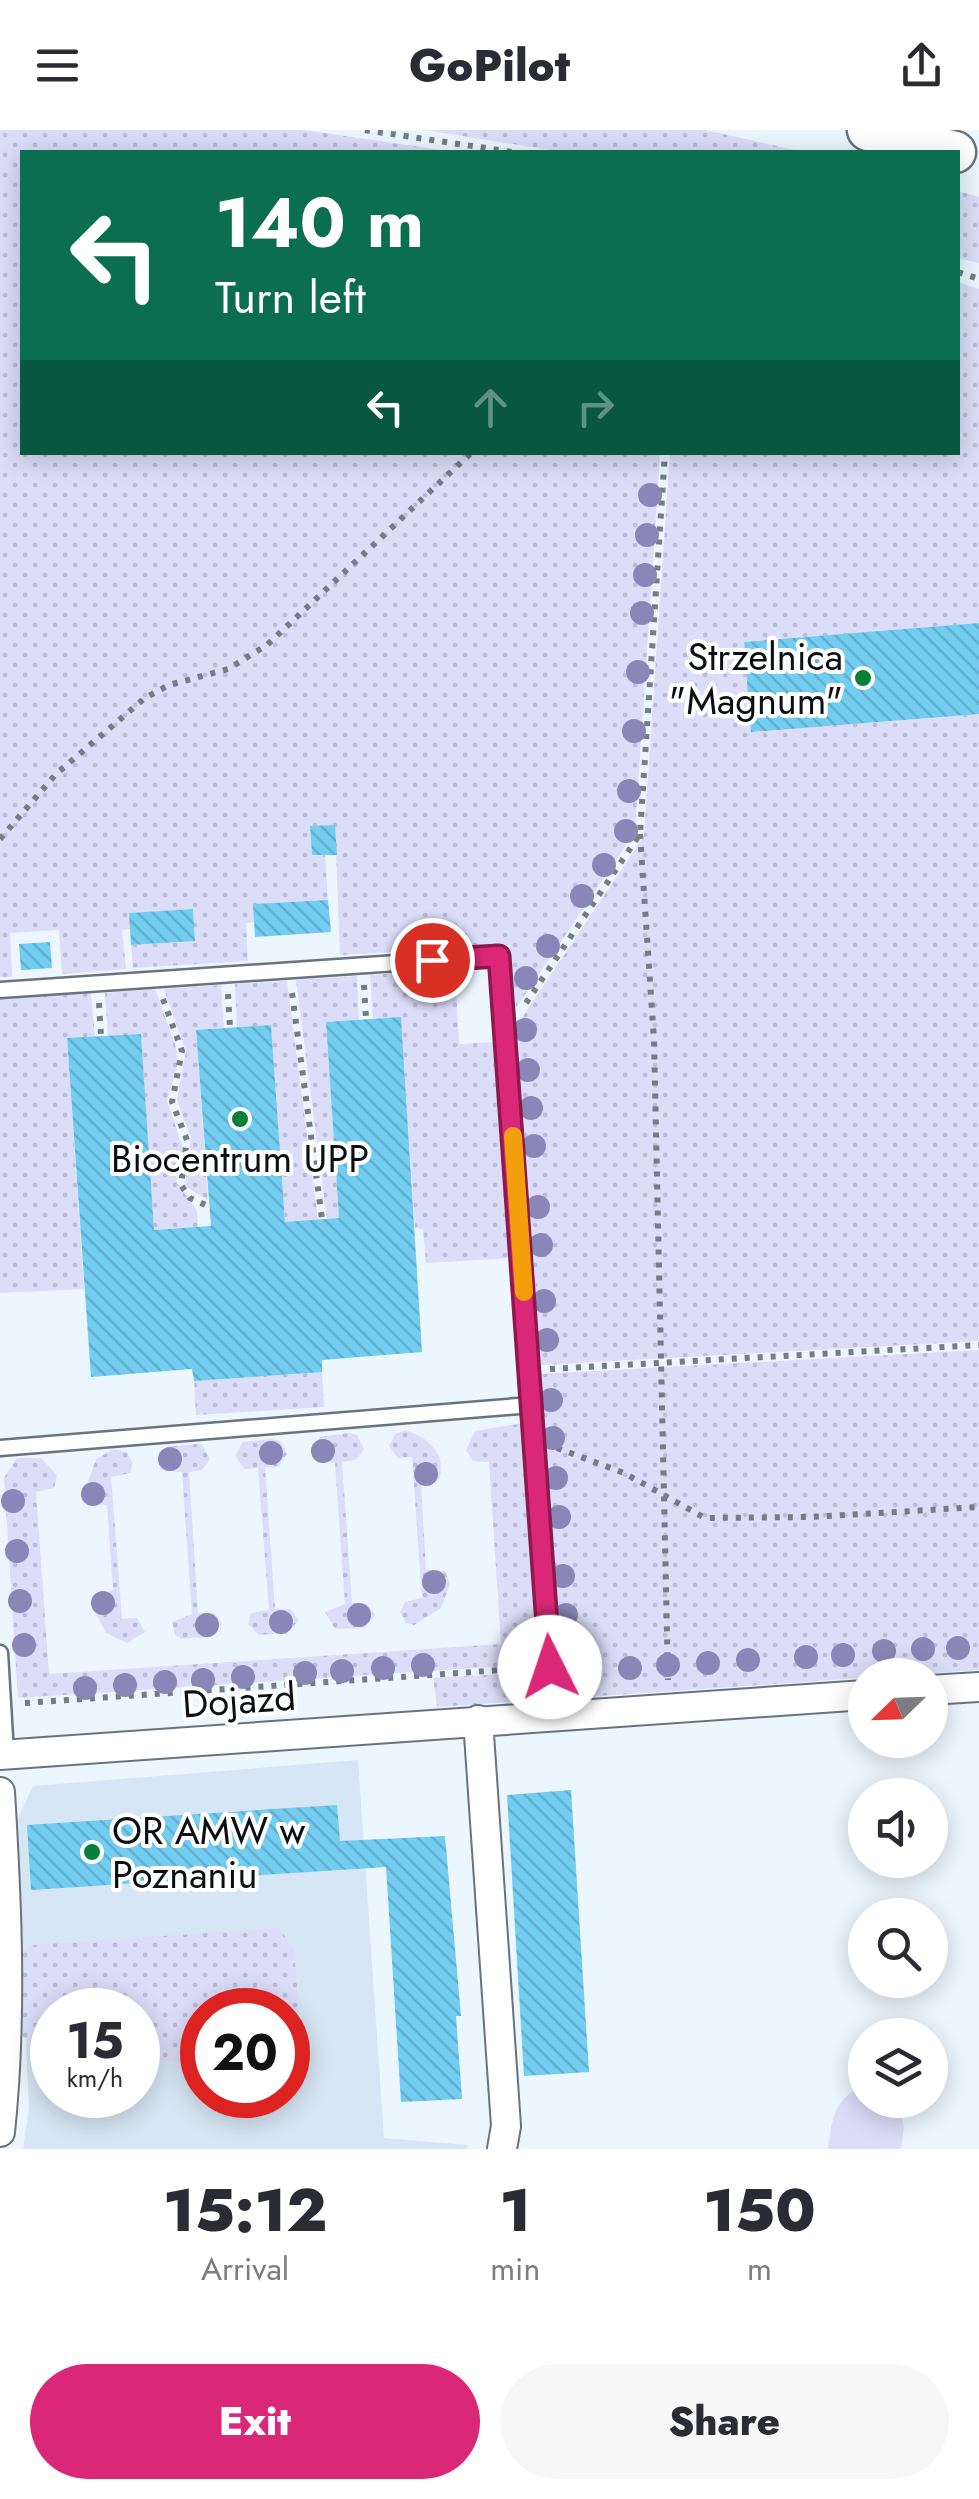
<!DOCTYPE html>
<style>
body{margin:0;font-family:Jost,sans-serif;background:#f7f7f7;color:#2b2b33;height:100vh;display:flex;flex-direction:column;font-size:38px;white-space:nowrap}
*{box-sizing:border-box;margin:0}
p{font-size:32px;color:#7c7c81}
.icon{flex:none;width:55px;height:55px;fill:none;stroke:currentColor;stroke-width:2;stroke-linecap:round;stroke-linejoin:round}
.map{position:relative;height:2019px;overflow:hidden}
.side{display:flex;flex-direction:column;background:#fff;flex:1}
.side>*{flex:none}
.top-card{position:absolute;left:20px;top:20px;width:940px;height:305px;border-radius:0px;box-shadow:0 5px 25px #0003;background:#0b6e4f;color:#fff;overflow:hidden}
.needle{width:65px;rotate:247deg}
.buttons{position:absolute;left:848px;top:1528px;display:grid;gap:20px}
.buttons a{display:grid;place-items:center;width:100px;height:100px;border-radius:50%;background:#fff;box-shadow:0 5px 25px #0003;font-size:50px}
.speed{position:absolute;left:30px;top:1858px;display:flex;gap:20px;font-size:50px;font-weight:700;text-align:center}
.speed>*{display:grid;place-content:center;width:130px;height:130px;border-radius:50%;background:#fff;box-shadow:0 5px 25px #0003;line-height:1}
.speed small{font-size:25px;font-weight:400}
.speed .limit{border:15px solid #d22;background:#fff;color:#111}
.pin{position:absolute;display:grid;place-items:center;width:85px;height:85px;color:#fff;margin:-42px;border:5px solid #fff;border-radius:50%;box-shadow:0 2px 10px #0007}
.me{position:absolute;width:110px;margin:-55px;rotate:356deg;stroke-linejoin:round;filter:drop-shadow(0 0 8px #0008)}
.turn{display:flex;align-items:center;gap:35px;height:210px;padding:0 30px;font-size:45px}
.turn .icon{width:130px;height:130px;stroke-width:2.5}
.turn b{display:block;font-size:70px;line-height:85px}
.lanes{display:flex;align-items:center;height:95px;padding:0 30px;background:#0003;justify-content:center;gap:50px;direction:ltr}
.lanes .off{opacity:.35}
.eta{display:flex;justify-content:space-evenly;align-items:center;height:170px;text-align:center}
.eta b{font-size:60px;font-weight:800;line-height:70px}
.primary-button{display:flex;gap:20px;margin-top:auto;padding:20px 30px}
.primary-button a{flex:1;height:115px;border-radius:60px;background:#db2777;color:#fff;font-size:40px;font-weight:800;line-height:115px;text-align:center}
.primary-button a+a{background:#f7f7f7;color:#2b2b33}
header{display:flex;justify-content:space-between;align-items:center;height:130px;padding:0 30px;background:#fff;font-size:45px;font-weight:800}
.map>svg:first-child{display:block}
</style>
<header><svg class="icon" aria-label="menu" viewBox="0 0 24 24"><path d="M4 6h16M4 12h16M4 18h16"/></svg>GoPilot<svg class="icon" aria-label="share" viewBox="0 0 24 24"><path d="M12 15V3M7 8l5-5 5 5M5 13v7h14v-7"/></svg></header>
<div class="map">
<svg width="979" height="2019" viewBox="0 0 979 2019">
<defs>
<pattern id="grass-dots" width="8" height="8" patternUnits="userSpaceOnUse" patternTransform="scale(2.5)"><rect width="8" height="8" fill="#dbddf9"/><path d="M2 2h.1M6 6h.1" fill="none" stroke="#bbbcd5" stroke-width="1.8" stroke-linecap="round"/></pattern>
<pattern id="building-back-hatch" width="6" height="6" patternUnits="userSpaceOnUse" patternTransform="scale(2.5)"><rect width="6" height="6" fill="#72cdf1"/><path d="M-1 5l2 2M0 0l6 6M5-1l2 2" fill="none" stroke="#61afce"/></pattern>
</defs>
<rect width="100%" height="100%" fill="#ecf6ff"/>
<!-- built -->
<path fill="#d7e6f4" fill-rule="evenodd" d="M358 1630 384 2008 468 2015 467 2019H23L29 1977 15 1694 33 1656ZM52 1880H138V1965H52ZM202 1880H288V1965H202Z"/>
<!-- grass -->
<path fill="url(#grass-dots)" d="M0 0H304L455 22H22V322L660 323 635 702 516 878 510 815 340 825 335 695 310 697 312 726 325 725 328 770 253 774 254 792 246 793 248 831 133 838 131 815 195 811 193 780 130 783V799L122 800 126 839 62 844 59 800 10 803 12 847H0Z
M425 0H705L804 22H562Z
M958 61 979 67V133L958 128Z
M958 152 979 159V493L744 513 752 602 979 584V1211L541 1235 517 895 644 706 670 323 958 322Z
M455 839 459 914 496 912 512 1128 426 1133 423 1099 415 1098 401 888H373L370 845Z
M357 846 359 890 326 892 339 1088 327 1089 296 850Z
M287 851 318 1090 285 1092 271 896 237 897 235 854Z
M221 855 224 898 196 901 208 1070 185 1056 191 1007 177 970 186 921 164 859Z
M155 859 176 917 178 933 167 971 183 1018 176 1051 197 1081 198 1097 154 1100 141 905 108 906 105 863Z
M91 863 95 907 67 909 84 1159 0 1163V869Z
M979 1220V1540L437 1577 433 1548 560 1541 541 1244Z
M322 1242 324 1277 196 1285 194 1251Z
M523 1293 536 1534 18 1568 4 1348 17 1328H41L57 1345 54 1358 36 1362 49 1544 501 1514 489 1332 473 1331 466 1320 475 1301Z
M406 1300C427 1307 448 1324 439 1349L421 1354 426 1440 445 1441 450 1454 441 1478 414 1495 406 1493 400 1482 405 1472 422 1468 412 1327 398 1328 389 1316 395 1304Z
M349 1303 357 1305 364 1319 356 1330 342 1332 352 1473 367 1474 375 1485 364 1498 335 1499 325 1482 345 1474 335 1333 314 1330 311 1320 320 1307Z
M272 1309 280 1311 287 1324 279 1336 265 1337 275 1479H290L299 1490 287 1503 259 1505 248 1494 251 1483 269 1480 258 1338 244 1339 235 1326 243 1312Z
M196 1314 202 1315 210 1329 202 1340 189 1342 198 1483H214L222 1494 211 1507 182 1509 175 1505 172 1492 192 1484 182 1342 161 1340 158 1330 166 1317Z
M114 1319 126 1322 133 1333 130 1343 111 1347 122 1489 137 1488 145 1502 127 1513 106 1503 92 1477 94 1465 113 1460 107 1375 88 1374 84 1363 96 1329Z
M279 1798 294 1819 303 1927 288 1939V1880H202V1934L138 1929V1880H52V1923L23 1907 22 1820 33 1815Z"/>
<!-- pitch -->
<path fill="#dbddf9" d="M865 1955V1970L898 1971 904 1997 901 2019H828C832 1988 834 1968 865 1955Z"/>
<!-- building -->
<path fill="url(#building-back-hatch)" d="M979 493V584L751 602 744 512Z
M335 695 337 725H312L310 696Z
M328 770 331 802 255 807 253 774Z
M193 779 195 811 131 815 129 783Z
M50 812 52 838 21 840 19 814Z
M401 887 422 1222 322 1230V1242L194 1251 192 1239 91 1247 67 908 141 904 154 1100 211 1096 196 900 271 895 285 1092 339 1088 326 892Z
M571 1660 589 1942 524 1946 507 1665Z
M337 1675 340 1711 445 1706 461 1886H456L462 1969 401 1972 386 1737 31 1760 27 1695Z"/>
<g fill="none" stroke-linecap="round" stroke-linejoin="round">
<defs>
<path id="service" d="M0 860 499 826 549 1537
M0 1318 531 1275
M0 1523 6 1624"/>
<path id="minor" d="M930 1560 979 1557
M478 1590 506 1996 502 2019
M0 1625 865 1565
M0 1662C7 1776 12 1889 0 2002"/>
<path id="secondary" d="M868 0 955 22"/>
</defs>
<!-- service casing -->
<use href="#service" stroke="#68737d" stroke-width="19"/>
<!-- minor casing -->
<use href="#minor" stroke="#68737d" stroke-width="32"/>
<!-- secondary casing -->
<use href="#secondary" stroke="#68737d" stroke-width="45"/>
<!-- path -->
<path stroke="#757c82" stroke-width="6" stroke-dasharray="5 8" stroke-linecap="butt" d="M365 0 512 22
M958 142 979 149
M640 704 654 910 668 1550
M0 709 56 644 145 568 169 555 228 539 267 515 472 322
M364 855 366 889
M292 863 322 1089
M228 864 230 898
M163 869 182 921 172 972 187 1010 181 1055 190 1068 208 1076
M99 873 101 906
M526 873 640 704 665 322
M550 1239 979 1215
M557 1318 624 1343 705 1388 811 1387 979 1377
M25 1573 531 1538"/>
<!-- service -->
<use href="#service" stroke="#fff" stroke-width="14"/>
<!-- minor -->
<use href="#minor" stroke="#fff" stroke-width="28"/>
<!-- secondary -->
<use href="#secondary" stroke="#fff" stroke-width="40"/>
</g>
<!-- trees -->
<g fill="#8987b8">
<circle cx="650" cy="365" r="12"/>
<circle cx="647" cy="405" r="12"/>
<circle cx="645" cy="445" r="12"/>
<circle cx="642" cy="483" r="12"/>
<circle cx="638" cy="542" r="12"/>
<circle cx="634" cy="601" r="12"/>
<circle cx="629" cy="661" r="12"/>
<circle cx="626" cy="701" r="12"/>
<circle cx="604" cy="735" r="12"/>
<circle cx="582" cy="766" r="12"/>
<circle cx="548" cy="816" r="12"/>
<circle cx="526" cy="848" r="12"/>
<circle cx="525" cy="900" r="12"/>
<circle cx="528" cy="940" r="12"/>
<circle cx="531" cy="978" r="12"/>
<circle cx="534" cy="1016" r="12"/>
<circle cx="538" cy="1077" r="12"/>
<circle cx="541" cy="1115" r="12"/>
<circle cx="544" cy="1171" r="12"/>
<circle cx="547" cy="1210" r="12"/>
<circle cx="551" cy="1270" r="12"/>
<circle cx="553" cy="1308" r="12"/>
<circle cx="323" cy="1321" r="12"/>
<circle cx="271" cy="1323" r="12"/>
<circle cx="170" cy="1329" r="12"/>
<circle cx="426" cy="1344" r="12"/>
<circle cx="556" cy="1348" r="12"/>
<circle cx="93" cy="1364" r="12"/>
<circle cx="13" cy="1371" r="12"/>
<circle cx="559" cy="1387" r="12"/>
<circle cx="17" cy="1421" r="12"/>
<circle cx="563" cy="1446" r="12"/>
<circle cx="434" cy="1452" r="12"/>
<circle cx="20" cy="1471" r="12"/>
<circle cx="103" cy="1473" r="12"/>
<circle cx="359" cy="1485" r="12"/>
<circle cx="566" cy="1485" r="12"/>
<circle cx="281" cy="1492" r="12"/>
<circle cx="207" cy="1495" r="12"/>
<circle cx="24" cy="1515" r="12"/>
<circle cx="958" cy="1518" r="12"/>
<circle cx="923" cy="1519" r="12"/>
<circle cx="884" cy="1521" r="12"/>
<circle cx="568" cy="1525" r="12"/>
<circle cx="843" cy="1525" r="12"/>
<circle cx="806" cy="1527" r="12"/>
<circle cx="748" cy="1530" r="12"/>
<circle cx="708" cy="1533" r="12"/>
<circle cx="423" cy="1535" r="12"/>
<circle cx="668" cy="1535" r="12"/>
<circle cx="383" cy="1538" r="12"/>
<circle cx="630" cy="1538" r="12"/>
<circle cx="342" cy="1541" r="12"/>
<circle cx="590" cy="1541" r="12"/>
<circle cx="305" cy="1543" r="12"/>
<circle cx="243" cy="1547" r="12"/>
<circle cx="203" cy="1550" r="12"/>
<circle cx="165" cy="1552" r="12"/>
<circle cx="125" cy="1555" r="12"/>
<circle cx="85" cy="1558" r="12"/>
</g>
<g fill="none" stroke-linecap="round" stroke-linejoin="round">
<defs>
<path id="route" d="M432 830 499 826 550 1537"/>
</defs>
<!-- route casing -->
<use href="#route" stroke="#8e194d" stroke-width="25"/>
<!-- route -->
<use href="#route" stroke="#db2777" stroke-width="18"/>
<!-- slow -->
<path stroke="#f59e0b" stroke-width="18" d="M513 1006 524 1162"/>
</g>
<!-- markers -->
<g fill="#048038" stroke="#fff" stroke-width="4">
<circle cx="863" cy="548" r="10"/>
<circle cx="240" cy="989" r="10"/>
<circle cx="92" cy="1722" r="10"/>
</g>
<g text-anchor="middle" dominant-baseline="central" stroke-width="8" stroke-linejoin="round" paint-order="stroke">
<!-- poi labels -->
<g font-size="38" fill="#0b0f13" stroke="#fff" text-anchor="end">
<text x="843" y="526">Strzelnica<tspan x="843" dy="44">"Magnum"</tspan></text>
<text x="240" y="1028" text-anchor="middle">Biocentrum UPP</text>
<text x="112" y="1700" text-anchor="start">OR AMW w<tspan x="112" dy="44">Poznaniu</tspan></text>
</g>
<!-- street labels -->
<g font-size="38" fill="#0b0f13" stroke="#fff">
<text transform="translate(239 1570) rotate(-4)">Dojazd</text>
</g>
</g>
</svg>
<div class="buttons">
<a><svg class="needle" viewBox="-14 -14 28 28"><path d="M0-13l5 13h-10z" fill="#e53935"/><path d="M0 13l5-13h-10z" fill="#7c7c81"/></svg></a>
<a><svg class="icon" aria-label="sound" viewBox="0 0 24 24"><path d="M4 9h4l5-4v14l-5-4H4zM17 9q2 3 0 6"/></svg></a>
<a><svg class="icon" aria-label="search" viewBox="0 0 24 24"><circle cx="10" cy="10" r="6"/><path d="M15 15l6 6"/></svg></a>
<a><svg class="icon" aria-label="layers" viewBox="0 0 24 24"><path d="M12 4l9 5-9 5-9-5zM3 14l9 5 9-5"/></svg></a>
</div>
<div class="speed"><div>15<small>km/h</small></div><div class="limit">20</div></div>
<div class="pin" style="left:432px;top:830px;background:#d93025"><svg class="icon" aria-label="arrive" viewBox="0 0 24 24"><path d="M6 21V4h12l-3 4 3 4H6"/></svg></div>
<svg class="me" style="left:550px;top:1537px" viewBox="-20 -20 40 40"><circle r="19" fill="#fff"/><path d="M0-13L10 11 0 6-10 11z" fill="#db2777"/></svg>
<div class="top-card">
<div class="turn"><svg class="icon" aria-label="left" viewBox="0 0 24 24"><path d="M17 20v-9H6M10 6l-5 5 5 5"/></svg><div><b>140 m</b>Turn left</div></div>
<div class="lanes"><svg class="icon" aria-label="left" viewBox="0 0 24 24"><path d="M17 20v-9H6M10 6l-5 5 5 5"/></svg><svg class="icon off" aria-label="ahead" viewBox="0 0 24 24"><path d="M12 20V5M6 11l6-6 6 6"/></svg><svg class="icon off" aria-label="right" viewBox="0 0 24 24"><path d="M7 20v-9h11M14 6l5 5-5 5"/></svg></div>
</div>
</div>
<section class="side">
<div class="eta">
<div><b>15:12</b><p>Arrival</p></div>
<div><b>1</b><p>min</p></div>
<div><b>150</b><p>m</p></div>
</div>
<div class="primary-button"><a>Exit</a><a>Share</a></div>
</section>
